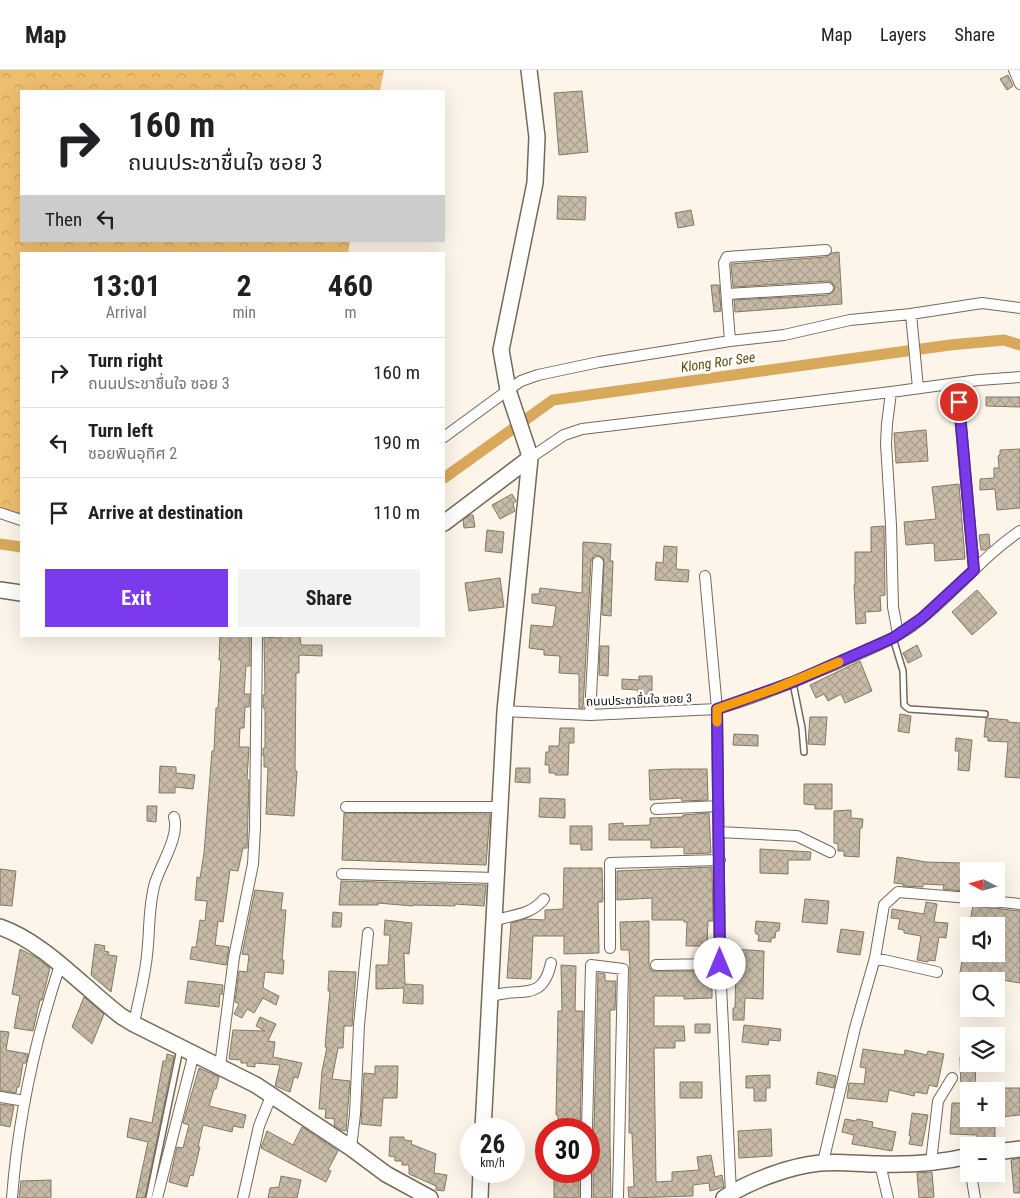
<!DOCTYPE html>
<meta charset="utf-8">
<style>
body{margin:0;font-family:"Roboto Condensed","Noto Sans Thai",sans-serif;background:#f2f2f2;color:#202124;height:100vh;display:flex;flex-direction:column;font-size:19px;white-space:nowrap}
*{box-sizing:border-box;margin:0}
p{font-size:16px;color:#757577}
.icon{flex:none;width:28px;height:28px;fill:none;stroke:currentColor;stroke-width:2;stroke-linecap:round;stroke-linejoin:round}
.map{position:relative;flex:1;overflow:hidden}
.details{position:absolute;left:20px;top:182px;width:425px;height:385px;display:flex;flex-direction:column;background:#fff;border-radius:0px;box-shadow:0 5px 20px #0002}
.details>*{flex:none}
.banner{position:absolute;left:20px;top:20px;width:425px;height:152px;border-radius:0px;box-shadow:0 5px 20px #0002;background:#fff;color:#202124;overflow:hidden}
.needle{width:32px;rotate:276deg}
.controls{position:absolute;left:960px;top:792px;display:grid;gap:10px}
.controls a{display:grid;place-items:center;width:45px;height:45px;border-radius:0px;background:#fff;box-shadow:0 5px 20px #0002;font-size:25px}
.speed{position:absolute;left:460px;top:1048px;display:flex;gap:10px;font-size:25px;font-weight:700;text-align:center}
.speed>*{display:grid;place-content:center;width:65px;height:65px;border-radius:50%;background:#fff;box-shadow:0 5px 20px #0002;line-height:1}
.speed small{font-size:12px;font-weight:400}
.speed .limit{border:8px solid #d22;background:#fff;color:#111}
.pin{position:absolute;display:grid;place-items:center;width:42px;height:42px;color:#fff;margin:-21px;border:2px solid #fff;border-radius:50%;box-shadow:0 1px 5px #0007}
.me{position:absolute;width:55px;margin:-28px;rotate:0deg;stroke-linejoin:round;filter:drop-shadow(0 0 4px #0008)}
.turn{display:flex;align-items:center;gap:18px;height:105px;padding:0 25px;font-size:22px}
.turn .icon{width:65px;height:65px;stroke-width:2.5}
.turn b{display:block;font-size:35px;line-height:42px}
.then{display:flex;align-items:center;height:48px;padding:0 25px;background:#0003;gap:10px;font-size:19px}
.eta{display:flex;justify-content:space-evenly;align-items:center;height:85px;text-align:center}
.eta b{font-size:30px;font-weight:700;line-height:35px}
.action{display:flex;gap:10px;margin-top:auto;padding:10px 25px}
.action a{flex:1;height:58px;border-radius:0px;background:#7c3aed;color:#fff;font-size:20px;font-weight:700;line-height:58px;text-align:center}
.action a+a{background:#f2f2f2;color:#202124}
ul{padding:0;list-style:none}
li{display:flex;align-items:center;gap:15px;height:70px;padding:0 25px;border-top:1px solid #e0e0e0}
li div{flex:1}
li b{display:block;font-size:19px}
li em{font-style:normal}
header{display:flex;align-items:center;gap:30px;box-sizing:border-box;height:70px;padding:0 25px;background:#fff;border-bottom:1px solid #e0e0e0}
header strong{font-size:24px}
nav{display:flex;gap:28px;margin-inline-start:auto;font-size:18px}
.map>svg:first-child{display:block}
</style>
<header>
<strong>Map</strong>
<nav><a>Map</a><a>Layers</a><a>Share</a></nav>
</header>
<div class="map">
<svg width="1020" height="1128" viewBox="0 0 1020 1128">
<defs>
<pattern id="forest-crowns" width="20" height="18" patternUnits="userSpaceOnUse" patternTransform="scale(1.25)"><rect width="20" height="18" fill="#eebe6f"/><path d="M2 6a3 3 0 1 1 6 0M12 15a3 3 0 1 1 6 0" fill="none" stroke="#cba25f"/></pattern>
<pattern id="building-cross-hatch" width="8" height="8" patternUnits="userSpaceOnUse" patternTransform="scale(1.25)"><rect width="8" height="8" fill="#c7baa6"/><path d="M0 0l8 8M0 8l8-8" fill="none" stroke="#aa9f8e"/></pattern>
</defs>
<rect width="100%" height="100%" fill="#fdf5e9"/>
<!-- forest -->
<path fill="url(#forest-crowns)" d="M0 0H384L380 21H21V171H350L348 184H21V450L0 443Z"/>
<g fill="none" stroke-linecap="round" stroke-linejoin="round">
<!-- canal -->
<path stroke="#d9a95b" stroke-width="11" d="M444 408 553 330 950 275 1004 270 1020 275
M0 474 21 477"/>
</g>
<!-- building -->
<path fill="url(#building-cross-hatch)" stroke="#847866" d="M1008 5 1013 16 1007 20 1000 9Z
M582 21 588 82 559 85 554 23Z
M558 126 586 127 585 150 557 149Z
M691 140 694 155 678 158 675 143Z
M839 182 842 234 735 242 734 230 828 225 834 221 835 217 831 212 828 211 733 217 731 194 826 187 832 183Z
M711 215H719L721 241 714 242Z
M986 327H1020V337L986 336Z
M926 360 928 391 896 393 894 363Z
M1020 379V438L997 440 995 419 980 420V409L994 408V398H999L998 386 1000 385V380Z
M959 414 965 489 935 491 934 473 906 475 904 452 936 449 932 417Z
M512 424 516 431 513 434 515 441 500 449 492 435Z
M470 445H473L475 457 464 458 463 450Z
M884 456 885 525 880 526 881 541 865 542 866 553 856 554 854 515H855V482H871V457Z
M487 460 504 462 502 483 485 481Z
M989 464 990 476 985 480H981L979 465Z
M583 472 611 474 610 491H613L611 546 602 545 604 489 598 485 594 486 591 491 583 638H579V604L559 603 560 586 544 585V580L529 578 531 555 553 557 556 536 532 533V524H539L540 518 582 523Z
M664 476 677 477 676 499 689 500 688 512 655 510 656 492 663 493Z
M500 508 504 537 469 541 465 513Z
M977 520 997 543 972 565 952 542Z
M220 566H250V596H246L244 624H250L249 637H245L244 658H240L239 677H249L247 709 249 710 247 778H243L238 801 230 800 223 852 218 851 215 875 229 877 226 895 190 889 192 877H196L200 850 205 851 207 831 195 830 197 807 200 808 204 783 212 681H214L216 638H218L221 590H219Z
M281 566H300L301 575H322V586L299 585V603H296L295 701H297L294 746 266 744 268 697H264V686H263V678H265V638H263V625H265L264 567 280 568Z
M917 575 922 586 908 593 903 583Z
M600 576H609L608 606 599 605Z
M860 591 872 621 845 633 841 624 828 631 824 624 816 628 810 615Z
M639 606H652V635L637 636 638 620 622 619V609L639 610Z
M900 644 911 646 909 663 898 661Z
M810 647H827L825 675 808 674Z
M986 648 1008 650V652L1020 653V708L1005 707 1008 672 988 671V667H984Z
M560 658H574V673H569L568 705H555V703H549V695H545L546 682H549V676H559Z
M734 664 758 665V676L733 675Z
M956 668 972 670 969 701 958 700 959 681H955Z
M160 696 176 697V703L195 705 193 719 175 717V723H159Z
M516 698H530V713L515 712Z
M674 699H707L708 730 682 731 681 728 650 730 649 700Z
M804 714H832V739H815V735L804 734Z
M540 728 565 729V748L539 747Z
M147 736H157L156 752 147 751Z
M851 740V748L863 749 862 758H860L859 787 844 786V781H838V774L834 773V741Z
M344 743 490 744 486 795 342 790Z
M709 743 711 783 684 784V777L651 778V770H609V754L623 753V756L650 755V748L683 747V745Z
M570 756H592V780H581V774H570Z
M760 779 811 782 810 790H788V804L760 803Z
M897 787 926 792 962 793V801L966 802 964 821 943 819 944 815 923 814V817L903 816V814L894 813Z
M712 797 713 851H708L707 876H686L687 852H684V850H652V828L617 830V801Z
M564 798H602L603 830 602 832H598L599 883 564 884V866H533L531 909 507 908 511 853 526 849 545 850V840L563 839Z
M0 799 16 801 12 836 0 835Z
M341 811 486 815 484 836 455 834V836L413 835V836L378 833V835H339Z
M255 820 283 823 281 840H286L282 890H284L283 904 265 902 263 918 279 926 276 935 263 928 254 943 247 939 242 948 234 944 239 934 235 932 239 901 247 902 249 885 242 884Z
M805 829 829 831 827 854 802 852Z
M926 832 937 834 934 852 948 853 946 868 939 867 935 891 928 890V892L917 890 921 866 904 863V860L898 859 900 849 891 848 892 839 924 844Z
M973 836 1020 841V913L960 903 963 884H996L997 856H969Z
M333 842 342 843 341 857H332Z
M385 850 412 853 409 884 404 883 405 914 423 915V934L403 933 404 918 376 919V895H388L390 865H384Z
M649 851V896L652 901H712V928L684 929V926H654V956H684L685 971H675V978H654L656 1112 672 1111V1102L699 1100 697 1087 711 1085 715 1107 722 1105 724 1117 710 1121 709 1113 693 1115V1126L629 1128 628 1117H634L632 1063H629L630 899 629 880H621L620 852Z
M756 851 780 853 779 861H776L775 868H771V872L758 871 759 865 756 864 755 861Z
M841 859 864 862 860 885 837 882Z
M95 874 105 876 104 881 109 882 108 885 117 886 111 922 91 905Z
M20 879 34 886 50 898 42 930H40L33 961 14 958 20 926 12 924Z
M733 879 764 881 763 929 745 928 744 950H733V938H735L736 894H732Z
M561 895 576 896 575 941H583L580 1059H558V1045H556L558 941H562Z
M329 901 356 902 352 956H344L343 978H338L332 1009 350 1011 346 1061 341 1060 334 1055 335 1049 325 1048 326 1039H319L322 1001 327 977H325L330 921H328Z
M598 903 605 904V911H616L615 940H610V1072L611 1128H593V1101L591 1096 590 1077H592V1063L594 1059Z
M188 911 223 915 222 925 220 923 219 937 185 933Z
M84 927 104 944 92 974 72 957Z
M260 947 276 954 268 971 275 972 273 987 302 993 298 1008 294 1007 290 1022 275 1016 280 995 255 993V997L247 996V993H241V990L229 989 233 960 265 961 256 956Z
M695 954H710V963H695Z
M744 955 781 959 780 971 769 970 768 975 742 972Z
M0 961 9 962 6 980 28 984 26 993H23L19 1017H17L16 1023 0 1020Z
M863 979 904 985 905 980 927 985 928 981 944 984 937 1017 929 1015 927 1024 915 1022 914 1026 889 1020 887 1032 847 1028 849 1013 864 1014 866 998 860 997Z
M167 984 174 986 145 1128H136L148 1072 127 1067 130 1048 152 1053 163 991H166Z
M960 987H969V994H975L976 1021H961Z
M375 996H398L397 1028H383L381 1056 361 1054 364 1003 375 1004Z
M199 998 219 1007 216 1019H214L209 1036 246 1045 243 1058 233 1056 232 1062 203 1055 198 1077H200L193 1106 190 1105 187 1117 169 1112 177 1077 183 1078 189 1055 183 1053Z
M818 1002 836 1006 834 1018 816 1014Z
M770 1005V1018H766V1031H754V1018H746V1006Z
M680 1012H702V1028H680Z
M1000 1018H1020V1045L1000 1047Z
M952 1033H969V1049H995V1073L977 1072V1065L950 1064Z
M0 1034 14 1036 10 1057 0 1055Z
M912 1043 928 1045 922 1076 909 1074 911 1066H909Z
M845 1049 856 1051 857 1049 873 1052 872 1057 896 1062 892 1081 852 1074 854 1065 842 1062Z
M302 1057 338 1081 328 1100 331 1101 326 1112 261 1078 267 1061 293 1075Z
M771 1059 772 1086 739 1088 738 1061Z
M390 1067H404V1070L412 1071 411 1074 436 1084 434 1103 447 1105 444 1121 436 1120V1116L409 1104V1095H402V1091H395V1087L389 1086Z
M1020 1088V1123H1014L1011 1090Z
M554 1101H579V1128H554Z
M932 1102 934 1127 919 1128 917 1103Z
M281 1106 301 1110 297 1128H268L270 1118 279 1117Z
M51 1110V1128H19L21 1111Z"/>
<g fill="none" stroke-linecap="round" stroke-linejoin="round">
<defs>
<path id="lane" d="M893 568 903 601 904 635 909 639 985 644
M793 613 802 658 804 682
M149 1128 180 979"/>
<path id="street" d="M1014 0 1020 14
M727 224 828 218
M911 244 982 233 1020 238
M730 271 724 193 727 187 826 180
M957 313 974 500
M891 322 887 354 886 374 891 455 893 537 898 564
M444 367 508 320 521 311 538 305 599 292 730 271 784 265 850 250 911 244 918 318
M530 388 564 365 582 359 891 322 979 310 1020 307
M0 443 21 450
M705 506 717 639 720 894 731 1123
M505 641 590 645 717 639C757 628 795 611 834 595 860 583 888 573 912 556 951 528 980 488 1020 461
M590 645 598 492
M346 737H501
M656 739 718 736
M719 762 797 766 830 782
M342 804 496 808
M972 829 1020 834
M494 851C513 844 530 846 544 829
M610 878V793L720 790
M875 888 937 902
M656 895 720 894
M490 927C518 915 542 935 551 893
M134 954C138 931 145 908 147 885 150 861 148 837 155 813 161 794 180 766 174 747
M220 996 234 887 253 794 255 758 257 566
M0 1027 25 1031
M587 1059 591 895 623 899 618 1128
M351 1078 355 1044 359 955 368 863
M823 1092 855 958 875 888 884 835 898 822 969 828
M931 1092 938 1031 952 1008
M880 1094 888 1128
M971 1104 975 1128
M12 1128C18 1049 35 970 60 895
M157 1128 194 983
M243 1128 259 1056 272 1024
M586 1128V1101"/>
<path id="secondary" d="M444 453 530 388
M0 520 21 523
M0 857C44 872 84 918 121 946L134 954 256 1015 351 1078 386 1104 430 1128
M483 1059 505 641 530 388 528 380 508 320 501 280 535 113 537 67 529 0
M996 1082 1020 1079
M480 1128 481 1101
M724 1128C749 1111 790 1096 820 1093 839 1091 859 1094 878 1094 908 1095 940 1093 969 1086"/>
</defs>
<!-- lane casing -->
<use href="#lane" stroke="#756957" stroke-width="8"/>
<!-- street casing -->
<use href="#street" stroke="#756957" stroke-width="12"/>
<!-- secondary casing -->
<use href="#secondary" stroke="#756957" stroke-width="18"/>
<!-- lane -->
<use href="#lane" stroke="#fff" stroke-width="5"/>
<!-- street -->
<use href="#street" stroke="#fff" stroke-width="10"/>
<!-- secondary -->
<use href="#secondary" stroke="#fff" stroke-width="15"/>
</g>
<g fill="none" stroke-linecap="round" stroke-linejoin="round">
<defs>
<path id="route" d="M720 894 717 639 793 612 893 568 922 548 974 500 959 332"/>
</defs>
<!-- route casing -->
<use href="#route" stroke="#51269a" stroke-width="12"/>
<!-- route -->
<use href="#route" stroke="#7c3aed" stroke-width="9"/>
<!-- slow -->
<path stroke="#f59e0b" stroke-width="9" d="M717 652V639L774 619 839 592"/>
</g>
<g text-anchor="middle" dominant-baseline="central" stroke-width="5" stroke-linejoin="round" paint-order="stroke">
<!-- street labels -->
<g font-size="12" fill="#16110a" stroke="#fff">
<text transform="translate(639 630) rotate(-2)">ถนนประชาชื่นใจ ซอย 3</text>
</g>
<!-- water labels -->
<g font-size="14" font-style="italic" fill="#674706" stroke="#fff">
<text transform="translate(718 292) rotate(-8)">Klong Ror See</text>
</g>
</g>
</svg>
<div class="controls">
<a><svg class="needle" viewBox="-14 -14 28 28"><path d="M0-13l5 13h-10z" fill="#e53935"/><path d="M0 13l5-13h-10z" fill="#757577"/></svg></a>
<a><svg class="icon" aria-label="sound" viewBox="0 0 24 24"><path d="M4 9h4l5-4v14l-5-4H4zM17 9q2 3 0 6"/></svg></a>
<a><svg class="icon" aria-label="search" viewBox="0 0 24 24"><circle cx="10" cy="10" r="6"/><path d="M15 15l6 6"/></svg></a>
<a><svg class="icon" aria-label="layers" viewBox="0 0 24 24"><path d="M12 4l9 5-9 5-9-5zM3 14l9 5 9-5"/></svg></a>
<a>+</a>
<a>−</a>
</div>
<div class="speed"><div>26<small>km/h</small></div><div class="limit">30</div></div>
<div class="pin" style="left:959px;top:332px;background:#d93025"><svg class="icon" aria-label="arrive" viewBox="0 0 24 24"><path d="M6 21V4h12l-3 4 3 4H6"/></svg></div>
<svg class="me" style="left:720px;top:894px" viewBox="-20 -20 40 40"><circle r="19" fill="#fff"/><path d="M0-13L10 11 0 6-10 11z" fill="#7c3aed"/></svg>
<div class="banner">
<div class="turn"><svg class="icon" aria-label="right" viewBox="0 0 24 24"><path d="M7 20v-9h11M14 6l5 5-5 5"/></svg><div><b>160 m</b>ถนนประชาชื่นใจ ซอย 3</div></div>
<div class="then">Then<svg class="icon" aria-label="left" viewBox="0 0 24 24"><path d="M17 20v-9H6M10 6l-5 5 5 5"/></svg></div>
</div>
<section class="details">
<div class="eta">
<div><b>13:01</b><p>Arrival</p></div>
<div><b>2</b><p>min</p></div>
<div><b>460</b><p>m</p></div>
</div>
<ul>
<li><svg class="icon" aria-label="right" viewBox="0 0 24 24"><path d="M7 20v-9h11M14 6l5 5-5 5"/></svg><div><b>Turn right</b><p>ถนนประชาชื่นใจ ซอย 3</p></div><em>160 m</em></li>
<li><svg class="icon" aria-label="left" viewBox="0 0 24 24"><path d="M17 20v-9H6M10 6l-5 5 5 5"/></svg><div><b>Turn left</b><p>ซอยพินอุทิศ 2</p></div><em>190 m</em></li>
<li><svg class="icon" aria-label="arrive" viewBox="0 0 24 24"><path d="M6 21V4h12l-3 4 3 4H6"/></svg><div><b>Arrive at destination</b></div><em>110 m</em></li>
</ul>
<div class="action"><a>Exit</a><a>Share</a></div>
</section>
</div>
